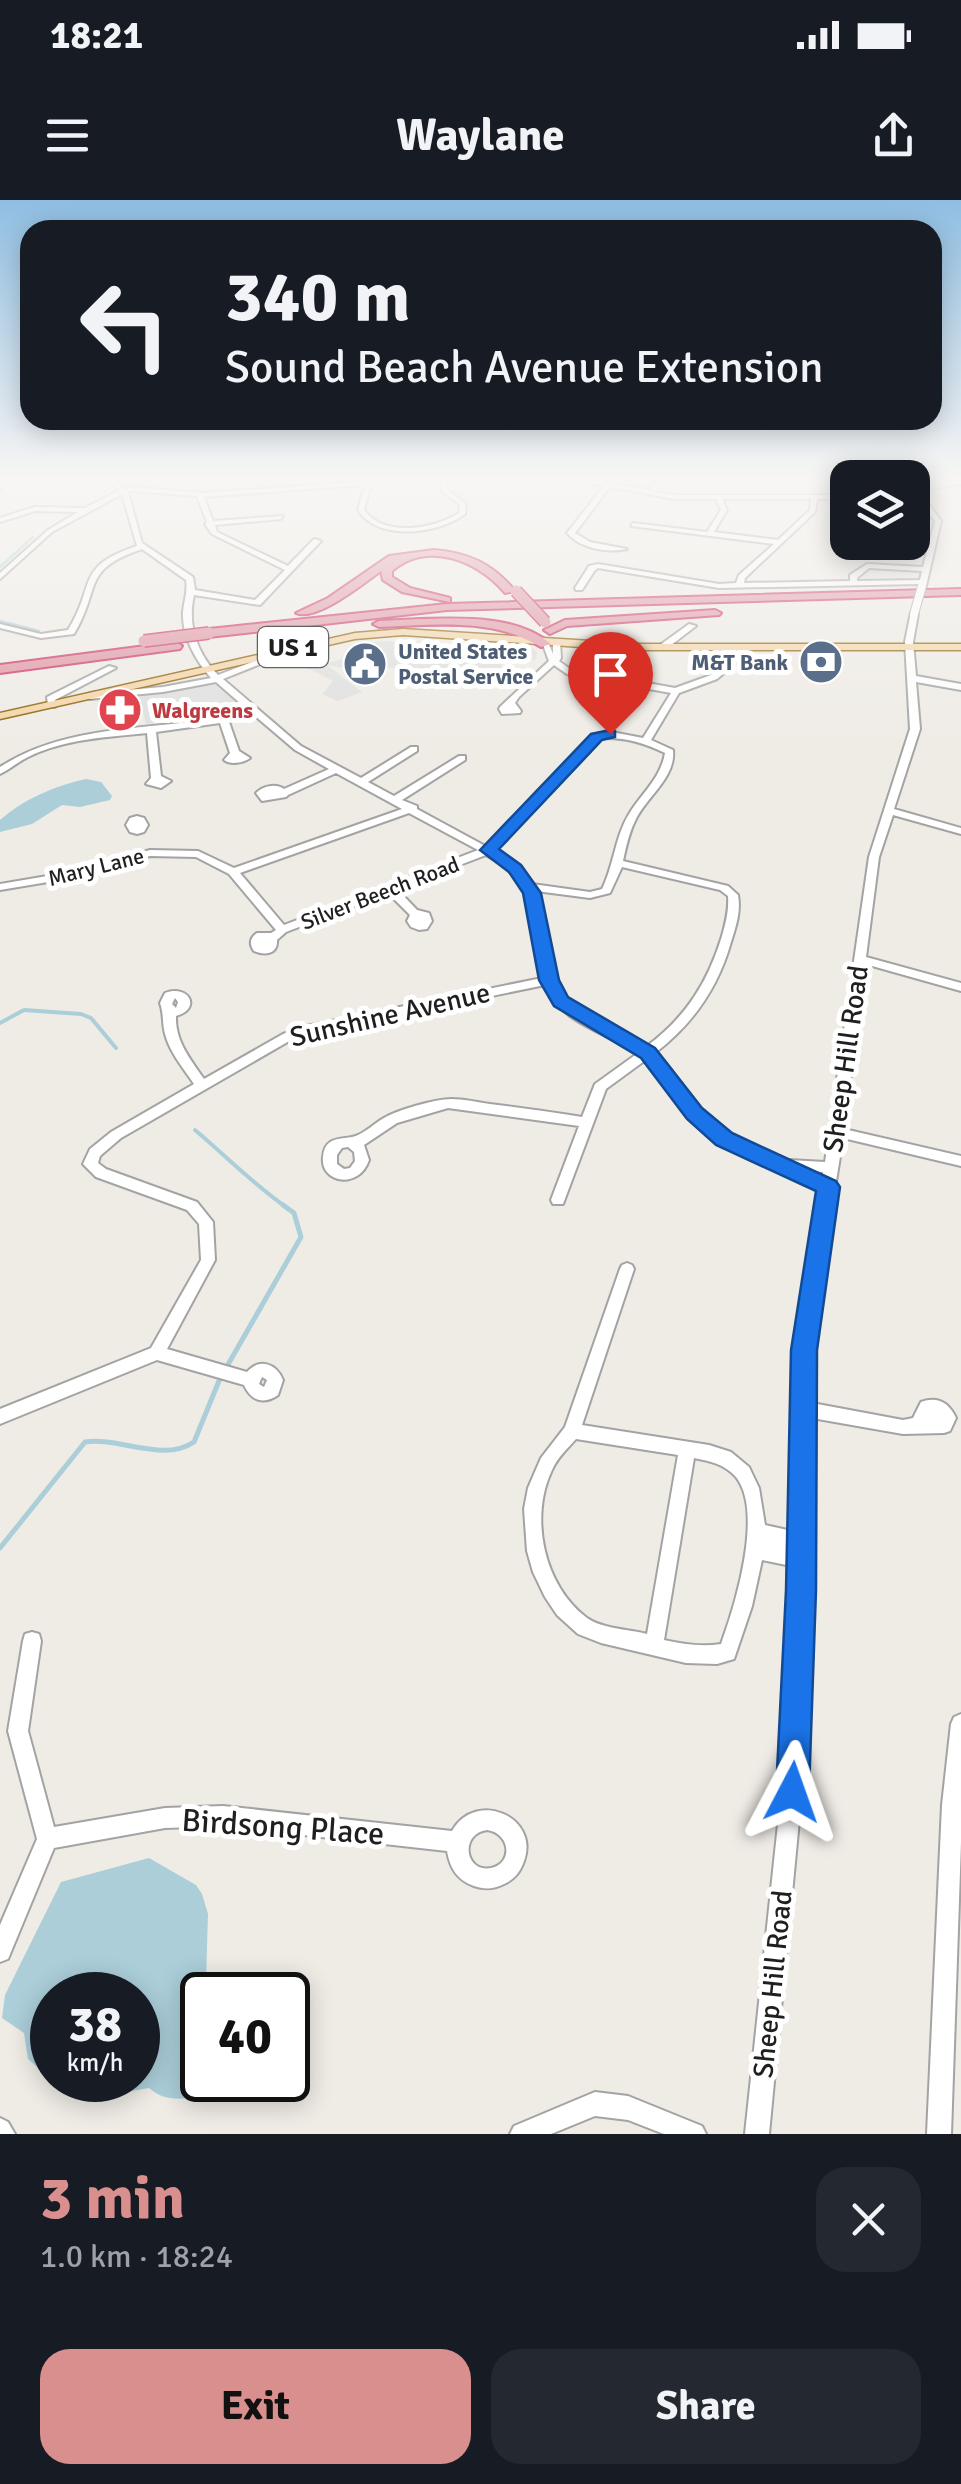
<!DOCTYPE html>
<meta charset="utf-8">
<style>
body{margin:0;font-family:Signika,sans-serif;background:#242831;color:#f1f3f6;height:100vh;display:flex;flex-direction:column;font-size:38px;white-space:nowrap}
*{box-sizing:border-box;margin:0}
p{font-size:32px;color:#9ea1a6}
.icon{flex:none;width:55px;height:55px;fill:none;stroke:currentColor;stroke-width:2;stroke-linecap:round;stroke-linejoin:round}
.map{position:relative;height:1934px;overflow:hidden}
.details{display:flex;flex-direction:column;background:#171b24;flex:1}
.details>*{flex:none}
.banner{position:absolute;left:20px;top:20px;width:922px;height:210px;border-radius:30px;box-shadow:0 5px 25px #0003;background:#171b24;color:#f1f3f6;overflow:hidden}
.controls{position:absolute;left:830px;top:260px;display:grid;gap:20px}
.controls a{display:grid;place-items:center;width:100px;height:100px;border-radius:20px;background:#171b24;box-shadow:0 5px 25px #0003;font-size:50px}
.speed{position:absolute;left:30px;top:1772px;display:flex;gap:20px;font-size:50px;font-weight:700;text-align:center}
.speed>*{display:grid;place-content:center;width:130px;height:130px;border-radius:50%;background:#171b24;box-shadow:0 5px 25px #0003;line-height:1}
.speed small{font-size:25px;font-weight:400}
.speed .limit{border:5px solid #111;border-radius:15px;background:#fff;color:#111}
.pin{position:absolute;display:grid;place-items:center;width:85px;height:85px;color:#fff;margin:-102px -42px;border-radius:50% 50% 50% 0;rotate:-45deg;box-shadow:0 0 10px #0007}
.pin .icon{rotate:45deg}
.me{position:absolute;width:110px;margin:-55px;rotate:4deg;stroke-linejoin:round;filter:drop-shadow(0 0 8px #0008)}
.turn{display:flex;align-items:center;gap:35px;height:210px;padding:0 40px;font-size:45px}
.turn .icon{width:130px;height:130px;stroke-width:2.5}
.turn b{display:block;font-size:70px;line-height:85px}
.round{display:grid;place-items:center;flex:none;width:105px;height:105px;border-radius:30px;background:#242831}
.overview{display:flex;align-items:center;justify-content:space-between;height:170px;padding:0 40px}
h1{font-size:60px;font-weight:700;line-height:75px;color:#da8f8f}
.cta{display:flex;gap:20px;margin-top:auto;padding:20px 40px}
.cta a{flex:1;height:115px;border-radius:30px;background:#da8f8f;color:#111;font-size:40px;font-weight:700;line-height:115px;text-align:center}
.cta a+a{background:#242831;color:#f1f3f6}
.status{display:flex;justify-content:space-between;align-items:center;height:70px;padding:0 50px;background:#171b24;direction:ltr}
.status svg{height:28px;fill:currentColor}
header{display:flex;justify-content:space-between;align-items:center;height:130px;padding:0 40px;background:#171b24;font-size:45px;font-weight:700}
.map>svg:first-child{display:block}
</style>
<div class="status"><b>18:21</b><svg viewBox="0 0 49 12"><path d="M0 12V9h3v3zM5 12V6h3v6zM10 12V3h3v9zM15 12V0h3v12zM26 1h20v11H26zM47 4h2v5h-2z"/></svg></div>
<header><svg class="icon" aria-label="menu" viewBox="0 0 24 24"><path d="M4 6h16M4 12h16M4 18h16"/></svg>Waylane<svg class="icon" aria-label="share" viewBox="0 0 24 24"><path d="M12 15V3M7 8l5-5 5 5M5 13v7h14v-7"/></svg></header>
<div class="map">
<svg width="961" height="1934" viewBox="0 0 961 1934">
<rect width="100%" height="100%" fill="#efece6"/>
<!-- parking -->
<path fill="#dfdfdf" d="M383 441 531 447 537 452 536 459 514 463 505 462 507 452 503 451 501 468H387L358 459 345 468 327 465 362 492 338 501 322 494 333 481 290 459 304 453 325 465 359 452 354 447 360 444Z
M215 484 240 506 238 510 146 524 139 495Z"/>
<!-- water -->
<path fill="#abced9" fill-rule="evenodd" d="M86 579 101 582 112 596 110 600 80 607 62 605 32 624 0 632V620C25 598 55 586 86 579Z
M149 1658 196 1685 202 1694 208 1714 206 1781 222 1795H202V1880H218C201 1900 169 1906 149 1888L93 1898 59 1886 28 1859 24 1833 2 1818 5 1795 61 1682ZM52 1795H138V1880H52Z"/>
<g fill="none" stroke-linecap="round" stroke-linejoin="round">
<!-- stream-far2 -->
<path stroke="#abced9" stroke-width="2.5" d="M0 367 33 337
M0 421 39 431"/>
<!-- stream-far1 -->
<path stroke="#abced9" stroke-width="4" d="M0 823 24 810 81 814 91 818 116 848
M195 930C227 957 252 983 286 1007"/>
<!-- stream -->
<path stroke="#abced9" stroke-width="5" d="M226 1168 301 1037 294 1013 283 1005
M0 1348 85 1242C120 1237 163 1263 194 1242L221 1176"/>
<defs>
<path id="minor" d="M10 277H17L0 289V284Z
M105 277H111L125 289 131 287 204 293 425 277H572L607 283 610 281 613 284 649 290 662 277H668L655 292 674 295H848V299H817L815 312 745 378 744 383 850 381V375L867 364 923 367 935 321 912 292V284L916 287 961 280V284L919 291 941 321 926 386 922 388 919 384 719 388 598 368 595 370 582 390H576L575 388 589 366 598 364 719 384 736 383 739 375 774 344 631 326 633 323 707 332 721 310 716 299H674L610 287 575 333 590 342 627 349C608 353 581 349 567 333L604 286 569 280H447V289L466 304 465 314C439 334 378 342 358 310L365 285 204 297 213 321 283 316 281 319 215 325 217 332 288 366 314 339 321 341 260 405 194 395C187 425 197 453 218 475L252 462 272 449H278V453L258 465 223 479 301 546 361 578 411 547H417V551L368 582 394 596 459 556H465V560L402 600 417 606V609L487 647 596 534 617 533 643 538 671 493 567 474 554 465 519 497 515 503 521 511 520 513 502 514 499 509 500 507 549 461 542 442H548L553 454V444L560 442 561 458 559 461 570 469 675 488 711 475 736 454 738 446H744L743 457 717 479 679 493 651 540 673 550C676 578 646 597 635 621 629 633 626 647 623 661L728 686 738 695C741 712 736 726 731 742 718 788 693 824 655 853 674 869 684 892 700 911 722 935 754 949 784 962L789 960 825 962 869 657 910 529 905 442 911 412 918 414 913 442 916 476 961 484V490L916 482 920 529 894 609 961 628V634L893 615 879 657 866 757 961 783V791L865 764 844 929 961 956V966L843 938 814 1119 812 1203 903 1220 913 1218 921 1202C938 1196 949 1203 956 1218L950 1231 944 1233 903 1234 812 1218 805 1558 769 1934H745L785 1558 791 1366 762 1360 752 1406 734 1459 717 1464 686 1463 601 1443 578 1434 557 1415 545 1397 533 1372 527 1351 524 1309 528 1288 541 1258 565 1227 620 1069 622 1065 627 1063 632 1065 634 1069 582 1225 709 1245 731 1252 749 1267 759 1288 765 1325 792 1331 798 1119 820 990C778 971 728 956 695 922 676 903 667 877 647 859L606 889 563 1004H553L551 1000 579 926 448 908 397 923 364 945 369 960C359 990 320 983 323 957 325 933 346 941 358 935 367 931 375 923 384 918 397 910 436 899 451 899 464 899 477 902 490 904 521 908 551 912 582 917L595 884 638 853C605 832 561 824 545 785L312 833 291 840 121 938 100 956 98 963 106 969 197 1002 213 1022 215 1060 167 1149 247 1172C259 1158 276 1163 283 1180L278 1195C264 1205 251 1201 244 1185L157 1160 0 1224V1209L151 1148 201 1060 199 1024 187 1010 96 977 83 964 90 949 111 932 194 884C184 869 170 853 165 834 162 823 164 814 160 803L165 793C189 784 202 809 176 816 175 841 190 859 204 879L283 834 306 826 542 778C528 723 544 687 486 655L397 689 417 710 429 713 432 721 427 729 419 730 411 727 407 721 410 715 388 693 286 732 277 740C278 754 265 756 254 751 249 744 250 738 257 733H271L276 730 229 674 196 657 150 656 72 678 0 690V684L71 672 150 650 198 651 234 668 402 609 336 573 288 595 286 597 262 601 256 593C263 586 276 583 284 589L329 569 295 550 254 515 229 522 239 551 250 558C244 563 230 565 224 560L230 553 220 523 156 532 161 576 171 581 161 588 146 584 151 578 147 533C108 537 64 539 28 557 18 562 10 569 0 574V567C65 525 146 530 219 518L223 515 227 517 249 511 216 482 163 492 90 499 86 496 90 493 163 487 211 478C195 460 182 436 183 412 184 401 188 391 186 380L142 349C80 370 102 388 74 434L41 438 0 428V424L41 434 68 430C97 384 74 367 137 346L122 294 52 332 0 379V373L48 330 78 312 35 311 0 322V318L34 307 85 308 120 290ZM441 280 442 291 460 305 459 313C434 329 384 338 364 310L371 284ZM131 291 197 296 207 322 205 324 212 334 285 370 255 400 195 390 193 377 142 343 128 292ZM722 299H811L810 310 778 340 714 332 727 310ZM869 368 922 371 920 380 857 381V378ZM602 538C625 537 645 543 665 553 661 578 641 594 629 614 615 637 614 665 602 689L590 692 532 684 513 661 494 651ZM409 613 478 650 284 725 240 673ZM622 667 720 690 728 696C729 710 726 722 722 736 708 782 686 817 647 846 605 821 560 817 550 761 546 737 546 714 536 691L590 698 610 693ZM175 798 178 802 176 808 172 804ZM348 947 354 952 355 961 350 968 344 969 337 964V955L342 948ZM804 971 823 972 822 979ZM262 1177 267 1180 264 1187 259 1184ZM576 1239 678 1255 647 1434C628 1429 603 1429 587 1418 544 1386 529 1318 552 1270 557 1258 567 1249 576 1239ZM694 1258C710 1261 724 1264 736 1277 764 1312 735 1406 721 1444 701 1447 683 1444 664 1440Z
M896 277H902L903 278H896Z
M689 424 696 426 666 449H660V445Z
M109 466 116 468 55 500V507L48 505 47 497Z
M137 616 144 618 148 625 144 632 137 634 130 632 126 625 130 618Z
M32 1432 39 1434 41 1441 28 1531 54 1627 165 1608 223 1606 452 1631C476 1589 540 1617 524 1661 520 1672 515 1679 504 1684 494 1689 485 1690 474 1686 457 1680 450 1668 447 1651L223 1626 165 1628 54 1648 8 1759 0 1762V1725L37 1639 8 1531 23 1441 25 1434ZM487 1630C510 1633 514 1663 491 1668 465 1673 459 1634 487 1630Z
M961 1514V1642L951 1934H927L942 1605 951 1524 954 1517Z
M595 1892 628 1896 702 1926 706 1934H664L628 1920 595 1916 551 1934H510L514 1926Z
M0 1918 8 1922 15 1934H0Z"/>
<path id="major" d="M403 429 640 444H961V450H625L403 435 355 439 0 519V513L355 433Z"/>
<path id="highway" d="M434 350C469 353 493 364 515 391L505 393C478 361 428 340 392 371V377L410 388 450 398V402L402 392 383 380 381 371C363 384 316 422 296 413L328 398 389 356Z
M961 389V395L447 410 209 437 203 433 209 429 447 404Z
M715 410 721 413 719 415 567 426 550 434 544 430 565 420Z
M420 419C463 418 516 415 551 444L541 447C492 417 434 425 379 427L373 424 379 421Z
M176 442 182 446 180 449 0 473V465Z"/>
</defs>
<!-- minor casing -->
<use href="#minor" stroke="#a3a3a3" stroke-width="4"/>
<!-- major casing -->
<use href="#major" stroke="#8d650d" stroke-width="3"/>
<!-- highway casing -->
<use href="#highway" stroke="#cc3566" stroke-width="4"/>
<!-- minor -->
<use href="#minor" fill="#fff" fill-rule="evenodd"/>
<!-- major -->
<use href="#major" fill="#f4d4a7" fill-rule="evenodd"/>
<!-- highway -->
<use href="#highway" fill="#df95a2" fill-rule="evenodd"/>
<defs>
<path id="minor-bridge" d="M914 414 922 386"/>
<path id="highway-bridge" d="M516 391 545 422
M144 441 209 433"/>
</defs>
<!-- minor-bridge casing -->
<use href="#minor-bridge" stroke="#a3a3a3" stroke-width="10" stroke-linecap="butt"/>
<!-- highway-bridge casing -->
<use href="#highway-bridge" stroke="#cc3566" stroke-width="14" stroke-linecap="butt"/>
<!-- minor-bridge -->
<use href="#minor-bridge" stroke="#fff" stroke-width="8"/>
<!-- highway-bridge -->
<use href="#highway-bridge" stroke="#df95a2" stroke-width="11"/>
</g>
<!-- wall -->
<path fill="#9e9994" d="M611 453 605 466 592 465 593 457Z"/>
<!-- building -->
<path fill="#b8b2ac" stroke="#817d78" stroke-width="2.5" d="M599 444 611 445 606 458 593 457Z"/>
<!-- sky -->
<linearGradient id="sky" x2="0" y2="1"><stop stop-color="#8fbee2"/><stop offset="0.51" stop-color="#f8f6f4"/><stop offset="1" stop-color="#f8f6f4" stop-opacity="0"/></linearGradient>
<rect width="961" height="547" fill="url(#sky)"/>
<!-- route -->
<path fill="#1a73e8" stroke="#114b97" stroke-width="2.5" d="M610 530 615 531V537L602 540 499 649 521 665 541 693 559 780 568 797 655 848 702 908 732 933 836 981 840 987 817 1150 816 1390 809 1592 804 1604 792 1609 781 1604 776 1592 786 1390 791 1150 816 991 716 945 687 919 641 858 554 806 539 780 523 693 509 672 480 650 591 534Z"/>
<!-- icons -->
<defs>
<symbol id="bank-disc" viewBox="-11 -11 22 22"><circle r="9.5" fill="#5c6f8a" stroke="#fff"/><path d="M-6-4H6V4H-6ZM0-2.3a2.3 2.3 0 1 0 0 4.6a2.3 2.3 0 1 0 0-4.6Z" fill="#fff"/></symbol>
<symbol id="civic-disc" viewBox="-11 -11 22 22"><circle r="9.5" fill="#5c6f8a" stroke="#fff"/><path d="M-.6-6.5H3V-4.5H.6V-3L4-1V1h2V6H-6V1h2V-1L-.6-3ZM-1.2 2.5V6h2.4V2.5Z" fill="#fff"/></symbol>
<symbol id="pharmacy-disc" viewBox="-11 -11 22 22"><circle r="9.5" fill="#e0444e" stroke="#fff"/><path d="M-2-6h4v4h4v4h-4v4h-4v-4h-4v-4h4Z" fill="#fff"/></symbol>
</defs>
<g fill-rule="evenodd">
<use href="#bank-disc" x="796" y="437" width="50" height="50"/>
<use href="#civic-disc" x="340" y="439" width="50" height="50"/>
<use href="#pharmacy-disc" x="95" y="485" width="50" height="50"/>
</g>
<g text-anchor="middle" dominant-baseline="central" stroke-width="10" stroke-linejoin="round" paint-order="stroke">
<!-- far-service labels -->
<g font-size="22" font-weight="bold" fill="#4e5e75" stroke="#fff" text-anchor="start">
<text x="398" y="451">United States<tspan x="398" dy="25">Postal Service</tspan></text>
<text x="788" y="462" text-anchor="end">M&amp;T Bank</text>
</g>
<!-- far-health labels -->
<g font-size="22" font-weight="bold" fill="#be3a42" stroke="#fff" text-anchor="start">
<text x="152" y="510">Walgreens</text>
</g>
<!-- far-street labels -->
<g font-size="22" fill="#1f1f1f" stroke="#fff">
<text transform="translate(96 667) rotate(-14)">Mary Lane</text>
<text transform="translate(380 693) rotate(-21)">Silver Beech Road</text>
</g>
<!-- shield labels -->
<rect fill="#fff" stroke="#626262" stroke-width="2.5" x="258" y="427" width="70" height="40" rx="8"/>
<g font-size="25" font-weight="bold" fill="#1f1f1f">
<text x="293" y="447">US 1</text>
</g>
<!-- street labels -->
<g font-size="28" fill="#1f1f1f" stroke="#fff">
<text transform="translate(390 815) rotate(-13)">Sunshine Avenue</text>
<text transform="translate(846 859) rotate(-82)">Sheep Hill Road</text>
<text transform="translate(773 1784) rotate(-84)">Sheep Hill Road</text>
</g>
<!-- near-street labels -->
<g font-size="32" fill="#1f1f1f" stroke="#fff">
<text transform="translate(283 1627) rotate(4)">Birdsong Place</text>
</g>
</g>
</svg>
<div class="controls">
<a><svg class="icon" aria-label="layers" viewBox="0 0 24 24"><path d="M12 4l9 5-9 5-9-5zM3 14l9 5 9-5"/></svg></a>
</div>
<div class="speed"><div>38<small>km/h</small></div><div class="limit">40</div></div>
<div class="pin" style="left:610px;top:534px;background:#d93025"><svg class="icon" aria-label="arrive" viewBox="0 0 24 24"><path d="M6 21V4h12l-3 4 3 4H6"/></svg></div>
<svg class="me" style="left:792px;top:1592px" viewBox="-20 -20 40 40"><path d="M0-17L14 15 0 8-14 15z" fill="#1a73e8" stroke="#fff" stroke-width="4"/></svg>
<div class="banner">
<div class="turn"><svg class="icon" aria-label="left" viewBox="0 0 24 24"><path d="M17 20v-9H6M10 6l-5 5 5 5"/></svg><div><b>340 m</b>Sound Beach Avenue Extension</div></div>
</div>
</div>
<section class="details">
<div class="overview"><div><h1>3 min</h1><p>1.0 km · 18:24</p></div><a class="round"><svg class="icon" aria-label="close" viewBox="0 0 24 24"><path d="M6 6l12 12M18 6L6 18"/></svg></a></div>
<div class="cta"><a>Exit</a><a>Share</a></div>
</section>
